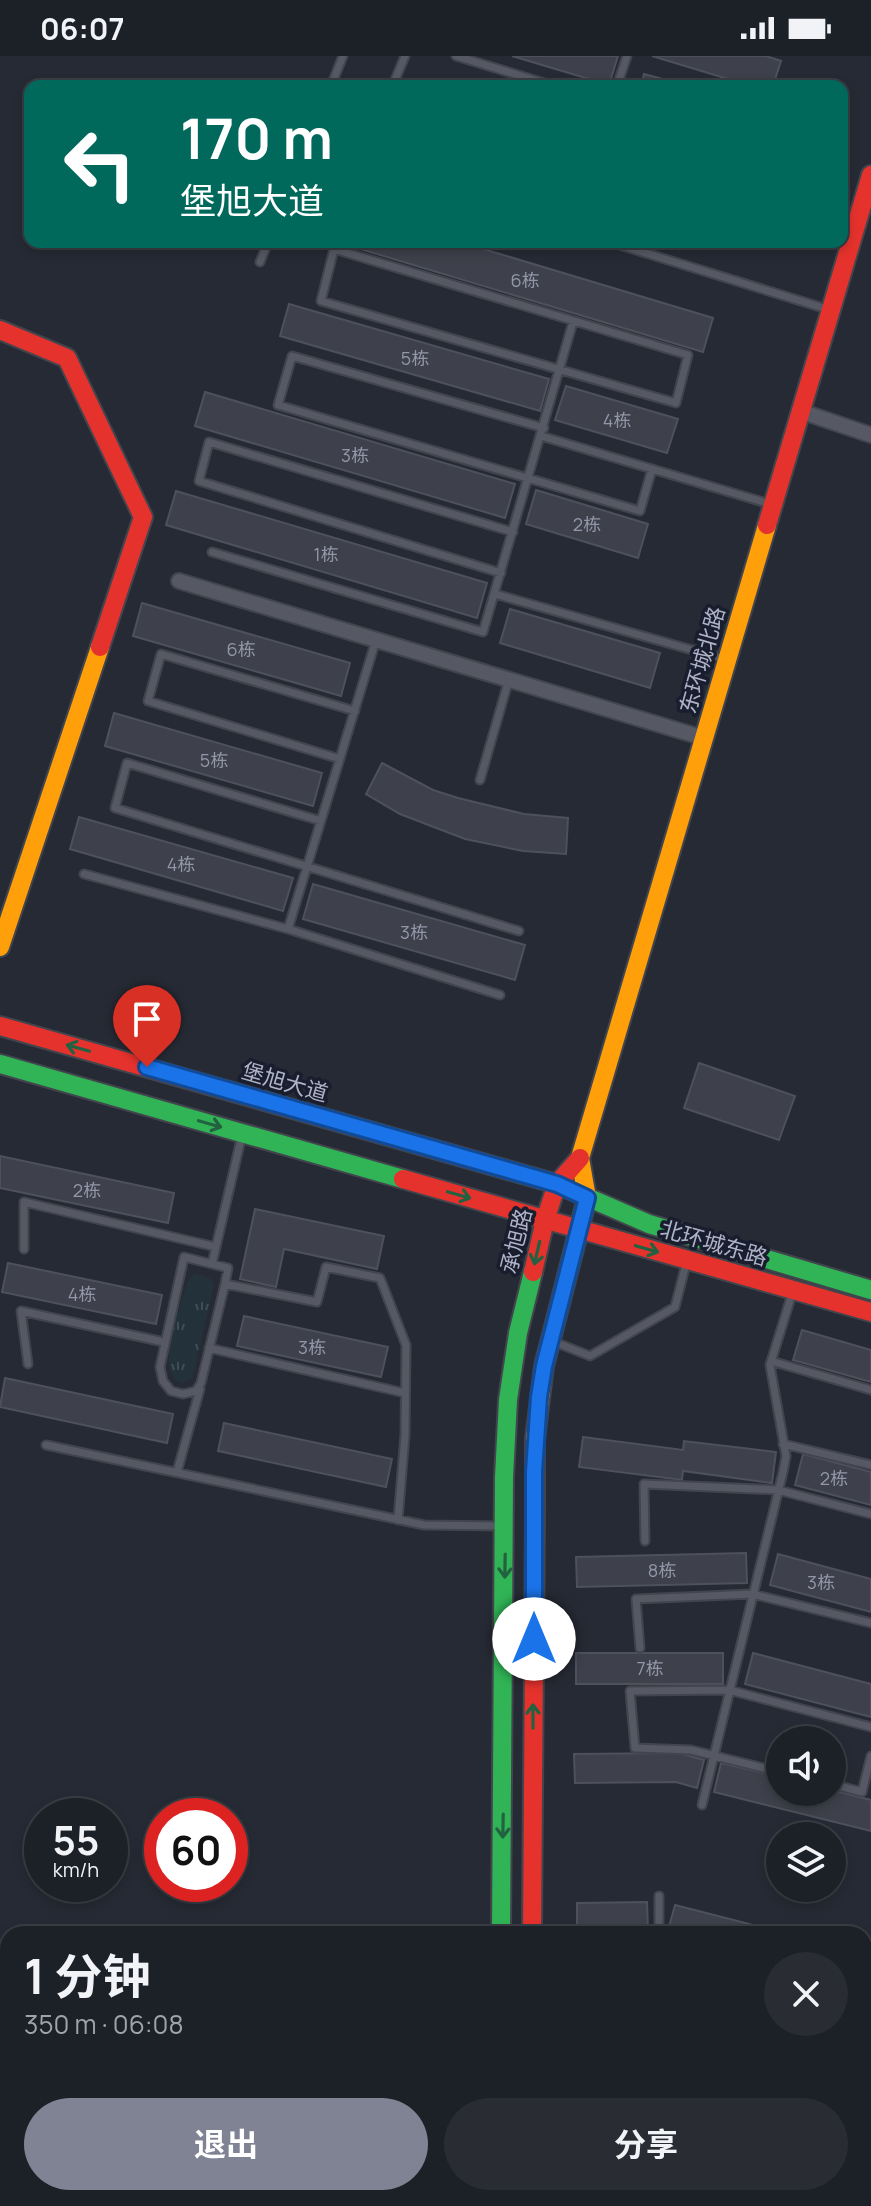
<!DOCTYPE html>
<html lang="zh">
<meta charset="utf-8">
<style>
body{margin:0;font-family:Manrope,"Noto Sans SC",sans-serif;background:#292d33;color:#f1f3f6;height:100vh;display:flex;flex-direction:column;font-size:30px;white-space:nowrap}
*{box-sizing:border-box;margin:0}
p{font-size:26px;color:#a0a3a7}
.icon{flex:none;width:44px;height:44px;fill:none;stroke:currentColor;stroke-width:2;stroke-linecap:round;stroke-linejoin:round}
.map{position:relative;flex:1;overflow:hidden}
.panel{position:absolute;left:0px;top:1870px;width:872px;height:280px;display:flex;flex-direction:column;background:#1c2027;border-radius:24px 24px 0 0;box-shadow:0 4px 12px #0003,0 0 0 2px #3a3e44}
.panel>*{flex:none}
.banner{position:absolute;left:24px;top:24px;width:824px;height:168px;border-radius:16px;box-shadow:0 4px 12px #0003,0 0 0 2px #3a3e44;background:#00695c;color:#fff;overflow:hidden}
.controls{position:absolute;left:766px;top:1670px;display:grid;gap:16px}
.controls a{display:grid;place-items:center;width:80px;height:80px;border-radius:50%;background:#1c2027;box-shadow:0 4px 12px #0003,0 0 0 2px #3a3e44;font-size:40px}
.speed{position:absolute;left:24px;top:1742px;display:flex;gap:16px;font-size:40px;font-weight:700;text-align:center}
.speed>*{display:grid;place-content:center;width:104px;height:104px;border-radius:50%;background:#1c2027;box-shadow:0 4px 12px #0003,0 0 0 2px #3a3e44;line-height:1}
.speed small{font-size:20px;font-weight:400}
.speed .limit{border:12px solid #d22;background:#fff;color:#111}
.pin{position:absolute;display:grid;place-items:center;width:68px;height:68px;color:#fff;margin:-82px -34px;border-radius:50% 50% 50% 0;rotate:-45deg;box-shadow:0 0 8px #0007}
.pin .icon{rotate:45deg}
.me{position:absolute;width:88px;margin:-44px;rotate:0deg;stroke-linejoin:round;filter:drop-shadow(0 0 6px #0008)}
.turn{display:flex;align-items:center;gap:28px;height:168px;padding:0 24px;font-size:36px}
.turn .icon{width:104px;height:104px;stroke-width:2.5}
.turn b{display:block;font-size:56px;line-height:68px}
.round{display:grid;place-items:center;flex:none;width:84px;height:84px;border-radius:42px;background:#292d33}
.summary{display:flex;align-items:center;justify-content:space-between;height:136px;padding:0 24px}
h1{font-size:48px;font-weight:700;line-height:60px}
.button{display:flex;gap:16px;margin-top:auto;padding:16px 24px}
.button a{flex:1;height:92px;border-radius:48px;background:#7f8394;color:#fff;font-size:32px;font-weight:700;line-height:92px;text-align:center}
.button a+a{background:#292d33;color:#f1f3f6}
.status{display:flex;justify-content:space-between;align-items:center;height:56px;padding:0 40px;background:#1c2027;direction:ltr}
.status svg{height:22px;fill:currentColor}
.map>svg:first-child{display:block}
</style>
<div class="status"><b>06:07</b><svg viewBox="0 0 49 12"><path d="M0 12V9h3v3zM5 12V6h3v6zM10 12V3h3v9zM15 12V0h3v12zM26 1h20v11H26zM47 4h2v5h-2z"/></svg></div>
<div class="map">
<svg width="871" height="2150" viewBox="0 0 871 2150">
<defs>
<pattern id="grass-tufts" width="24" height="20" patternUnits="userSpaceOnUse" patternTransform="scale(2)"><rect width="24" height="20" fill="#23323a"/><path d="M3 7l-1-3M5 7V3M7 7l1-3M15 17l-1-3M17 17v-4M19 17l1-3" fill="none" stroke="#404d55"/></pattern>
</defs>
<rect width="100%" height="100%" fill="#262a34"/>
<!-- grass -->
<path fill="url(#grass-tufts)" d="M195 1218 209 1222 214 1228 192 1322 182 1327C154 1317 180 1253 186 1231L190 1222Z"/>
<!-- building -->
<path fill="#3e404b" stroke="#4e515c" stroke-width="2" d="M512 0H618L609 29Z
M652 0H766L781 5 773 30H751Z
M644 18 689 30H641Z
M337 186H460L713 262 703 296Z
M289 248 549 323 540 355 280 280Z
M566 330 678 363 667 397 555 364Z
M205 336 515 428 505 462 195 370Z
M536 434 648 468 638 502 526 468Z
M176 435 487 527 477 562 166 469Z
M142 547 350 607 341 640 133 580Z
M510 553 660 597 650 632 500 587Z
M114 657 322 717 313 750 105 690Z
M382 707 433 734 458 742 524 758 568 762 566 798 523 795 465 783 400 758 366 738Z
M79 761 293 822 283 855 70 793Z
M313 828 525 889 515 924 303 863Z
M699 1007 795 1040 779 1084 684 1052Z
M0 1100 174 1137 168 1167 0 1132Z
M255 1153 384 1180 377 1213 284 1193 276 1231 240 1223Z
M8 1207 162 1239 156 1268 2 1236Z
M244 1260 388 1291 381 1321 237 1290Z
M802 1274 871 1294V1326L793 1304Z
M5 1322 173 1358 167 1387 0 1351Z
M224 1367 392 1403 386 1431 218 1395Z
M583 1381 683 1394 684 1385 776 1396 772 1427 683 1415 682 1424 579 1411Z
M803 1398 871 1416V1449L795 1429Z
M746 1497 747 1527 577 1531 576 1501Z
M778 1498 871 1523V1556L770 1529Z
M576 1597H723V1628H576Z
M753 1597 871 1628V1661L745 1628Z
M679 1697 704 1704 697 1732 676 1726 575 1727 574 1698Z
M721 1707 780 1721V1736H832V1734L871 1744V1775L714 1736Z
M647 1846 648 1875 577 1876V1847Z
M675 1849 788 1878H667Z
M864 2112 871 2113V2146L857 2142H864Z"/>
<g fill="none" stroke-linecap="round" stroke-linejoin="round">
<defs>
<path id="lane" d="M456 0 554 30
M331 30 343 0
M395 30 393 29 405 0
M617 30 627 0
M610 186 830 254
M334 193 688 299 676 347 321 245Z
M260 206 268 186
M544 372 292 300 278 349 640 455 652 413
M541 380 770 448
M212 496 483 576 573 266
M501 517 199 425 209 386 513 476
M495 538 724 603
M340 703 148 645 161 598 355 655
M480 724 509 623
M321 765 127 707 115 752 519 875
M84 818 288 873 500 939
M288 873 376 584
M24 1193V1146L216 1191
M212 1208 184 1201 160 1311 163 1325 171 1335 183 1338 196 1335 201 1327 225 1228 228 1212 212 1208 242 1079
M225 1228 317 1246 326 1211 380 1222 406 1289 405 1379 398 1464
M552 1285 590 1300 675 1251 686 1208
M209 1292 405 1337
M771 1305 871 1334
M28 1308 21 1255 164 1286
M783 1388 871 1409
M46 1389 424 1469 503 1470
M177 1416 200 1333
M645 1485 644 1428 778 1434 871 1458
M640 1592 636 1543 752 1538 871 1567
M780 1716 691 1694 635 1692 630 1635 729 1634 871 1671
M832 1728 862 1736 871 1700
M702 1749 783 1416 786 1400 770 1309 792 1238
M659 1878V1840
M125 2142 156 2150
M361 2142 372 2145 371 2150
M72 2150 74 2142
M655 2150V2142
M760 2150 761 2142"/>
<path id="street" d="M800 355 871 379
M179 525 704 682
M864 2045 871 2017
M837 2150 839 2142"/>
<path id="fast" d="M0 1008 403 1123
M504 1113 557 1128 649 1168 871 1234
M501 1878 504 1421 508 1344 518 1277 533 1216"/>
<path id="slow" d="M0 891 100 591
M580 1102 767 469
M535 1455V1383L544 1310 587 1142 580 1102
M499 2142V2150"/>
<path id="jam" d="M0 274 67 302 143 461 100 591
M767 469 871 119
M0 970 504 1113
M403 1123 871 1256
M533 1216 545 1164 557 1128 580 1102
M532 1878 535 1455
M530 2142V2150"/>
</defs>
<!-- lane casing -->
<use href="#lane" stroke="#42454d" stroke-width="11"/>
<!-- street casing -->
<use href="#street" stroke="#42454d" stroke-width="18"/>
<!-- fast casing -->
<use href="#fast" stroke="#42454d" stroke-width="22"/>
<!-- slow casing -->
<use href="#slow" stroke="#42454d" stroke-width="22"/>
<!-- jam casing -->
<use href="#jam" stroke="#42454d" stroke-width="22"/>
<!-- lane -->
<use href="#lane" stroke="#565863" stroke-width="7"/>
<!-- street -->
<use href="#street" stroke="#565863" stroke-width="14"/>
<!-- fast -->
<use href="#fast" stroke="#30b455" stroke-width="18"/>
<!-- slow -->
<use href="#slow" stroke="#ff9f0a" stroke-width="18"/>
<!-- jam -->
<use href="#jam" stroke="#e5322d" stroke-width="18"/>
</g>
<!-- one-way arrows -->
<defs><path id="oneway-shaft" d="M-6 0H5M1.5-3L5.5 0L1.5 3" fill="none" stroke-width="1.6" stroke-linecap="round" stroke-linejoin="round" transform="scale(2)"/></defs>
<g stroke="#236240">
<use href="#oneway-shaft" transform="translate(78 992) rotate(-164)"/>
<use href="#oneway-shaft" transform="translate(210 1068) rotate(16)"/>
<use href="#oneway-shaft" transform="translate(459 1139) rotate(16)"/>
<use href="#oneway-shaft" transform="translate(647 1193) rotate(16)"/>
<use href="#oneway-shaft" transform="translate(537 1197) rotate(103)"/>
<use href="#oneway-shaft" transform="translate(505 1510) rotate(91)"/>
<use href="#oneway-shaft" transform="translate(533 1660) rotate(-90)"/>
<use href="#oneway-shaft" transform="translate(503 1770) rotate(91)"/>
</g>
<g fill="none" stroke-linecap="round" stroke-linejoin="round">
<defs>
<path id="route" d="M147 1011 557 1128 587 1142 544 1310 539 1341 534 1416V1583"/>
</defs>
<!-- route casing -->
<use href="#route" stroke="#114b97" stroke-width="20"/>
<!-- route -->
<use href="#route" stroke="#1a73e8" stroke-width="14"/>
</g>
<g text-anchor="middle" dominant-baseline="central" stroke-width="7" stroke-linejoin="round" paint-order="stroke">
<!-- number labels -->
<g font-size="18" fill="#9396a8">
<text x="525" y="224">6栋</text>
<text x="415" y="302">5栋</text>
<text x="617" y="364">4栋</text>
<text x="355" y="399">3栋</text>
<text x="587" y="468">2栋</text>
<text x="326" y="498">1栋</text>
<text x="241" y="593">6栋</text>
<text x="214" y="704">5栋</text>
<text x="181" y="808">4栋</text>
<text x="414" y="876">3栋</text>
<text x="87" y="1134">2栋</text>
<text x="82" y="1238">4栋</text>
<text x="312" y="1291">3栋</text>
<text x="834" y="1422">2栋</text>
<text x="662" y="1514">8栋</text>
<text x="821" y="1526">3栋</text>
<text x="650" y="1612">7栋</text>
</g>
<!-- street labels -->
<g font-size="22" fill="#afb3c7" stroke="#191e2f">
<text transform="translate(702 604) rotate(-74)">东环城北路</text>
<text transform="translate(285 1026) rotate(16)">堡旭大道</text>
<text transform="translate(516 1185) rotate(-76)">承旭路</text>
<text transform="translate(714 1187) rotate(16)">北环城东路</text>
</g>
</g>
</svg>
<div class="controls">
<a><svg class="icon" aria-label="sound" viewBox="0 0 24 24"><path d="M4 9h4l5-4v14l-5-4H4zM17 9q2 3 0 6"/></svg></a>
<a><svg class="icon" aria-label="layers" viewBox="0 0 24 24"><path d="M12 4l9 5-9 5-9-5zM3 14l9 5 9-5"/></svg></a>
</div>
<div class="speed"><div>55<small>km/h</small></div><div class="limit">60</div></div>
<div class="pin" style="left:147px;top:1011px;background:#d93025"><svg class="icon" aria-label="arrive" viewBox="0 0 24 24"><path d="M6 21V4h12l-3 4 3 4H6"/></svg></div>
<svg class="me" style="left:534px;top:1583px" viewBox="-20 -20 40 40"><circle r="19" fill="#fff"/><path d="M0-13L10 11 0 6-10 11z" fill="#1a73e8"/></svg>
<div class="banner">
<div class="turn"><svg class="icon" aria-label="left" viewBox="0 0 24 24"><path d="M17 20v-9H6M10 6l-5 5 5 5"/></svg><div><b>170 m</b>堡旭大道</div></div>
</div>
<section class="panel">
<div class="summary"><div><h1>1 分钟</h1><p>350 m · 06:08</p></div><a class="round"><svg class="icon" aria-label="close" viewBox="0 0 24 24"><path d="M6 6l12 12M18 6L6 18"/></svg></a></div>
<div class="button"><a>退出</a><a>分享</a></div>
</section>
</div>
